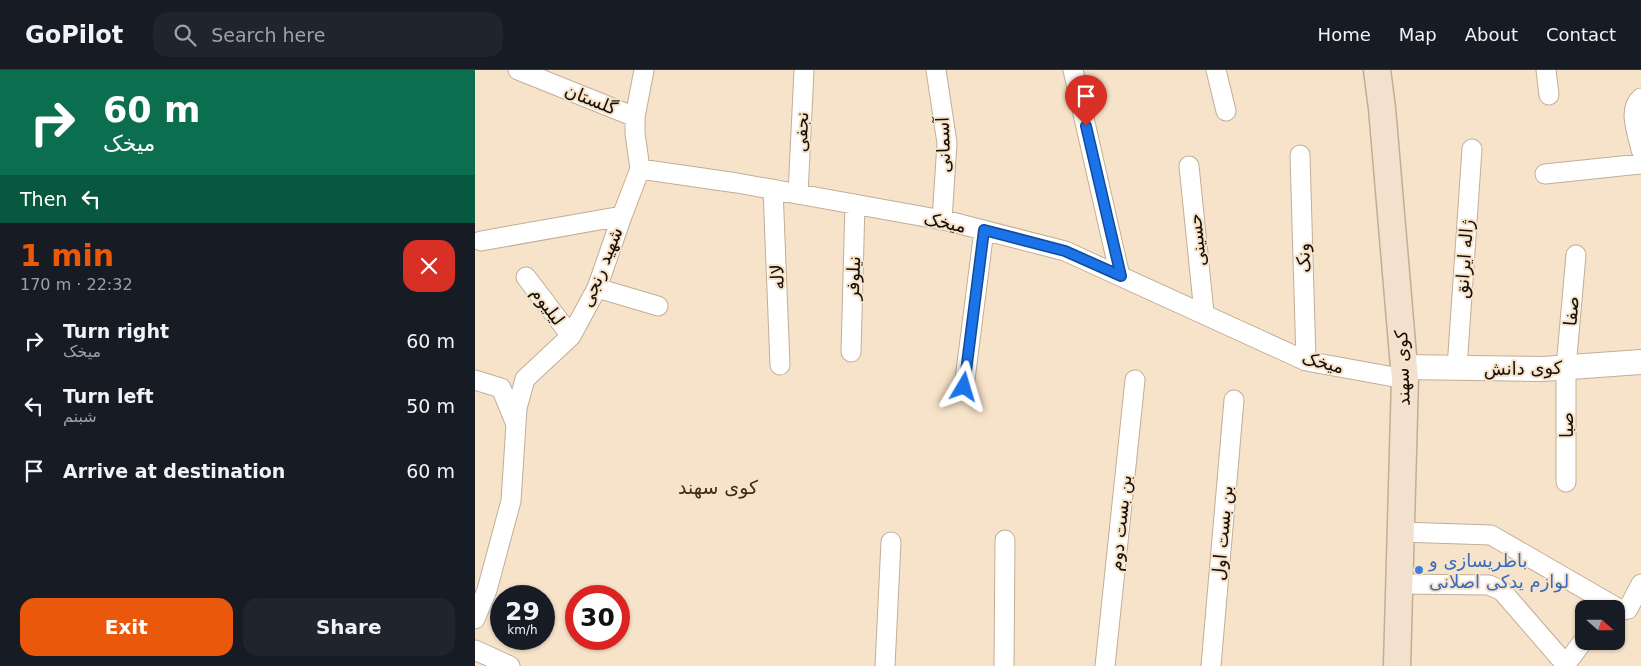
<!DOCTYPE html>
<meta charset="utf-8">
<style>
body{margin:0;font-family:"DejaVu Sans","Noto Sans Arabic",sans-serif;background:#20242c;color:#f1f3f6;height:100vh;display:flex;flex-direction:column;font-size:19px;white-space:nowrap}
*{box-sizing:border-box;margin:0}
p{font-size:16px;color:#9ea1a6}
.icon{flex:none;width:28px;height:28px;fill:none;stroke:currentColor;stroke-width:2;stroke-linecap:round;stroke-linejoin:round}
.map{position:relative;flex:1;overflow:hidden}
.sheet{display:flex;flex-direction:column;background:#171b24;width:475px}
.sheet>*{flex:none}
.hud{background:#0b6e4f;color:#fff;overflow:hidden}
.needle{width:32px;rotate:111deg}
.controls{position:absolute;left:1100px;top:530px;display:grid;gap:10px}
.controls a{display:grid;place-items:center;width:50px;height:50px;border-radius:10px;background:#171b24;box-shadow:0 1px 4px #0004;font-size:25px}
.speed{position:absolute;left:15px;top:515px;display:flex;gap:10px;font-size:25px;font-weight:700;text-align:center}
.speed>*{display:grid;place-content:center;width:65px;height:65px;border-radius:50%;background:#171b24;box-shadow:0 1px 4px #0004;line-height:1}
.speed small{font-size:12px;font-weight:400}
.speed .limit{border:8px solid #d22;background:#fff;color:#111}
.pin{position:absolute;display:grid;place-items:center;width:42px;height:42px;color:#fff;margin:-51px -21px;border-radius:50% 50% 50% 0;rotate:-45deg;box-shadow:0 0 5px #0007}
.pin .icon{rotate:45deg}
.me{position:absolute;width:55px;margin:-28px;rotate:7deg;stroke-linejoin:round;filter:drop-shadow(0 0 4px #0008)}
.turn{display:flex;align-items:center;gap:18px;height:105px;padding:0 20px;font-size:22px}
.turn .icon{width:65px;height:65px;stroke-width:2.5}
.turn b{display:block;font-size:35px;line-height:42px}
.then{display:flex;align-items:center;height:48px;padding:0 20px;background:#0003;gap:10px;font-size:19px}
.round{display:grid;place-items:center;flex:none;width:52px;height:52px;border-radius:15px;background:#20242c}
.head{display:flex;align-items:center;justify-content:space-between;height:85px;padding:0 20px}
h1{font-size:30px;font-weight:700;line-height:38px;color:#ea580c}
.cta{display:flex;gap:10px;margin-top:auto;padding:10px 20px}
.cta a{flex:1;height:58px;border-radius:15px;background:#ea580c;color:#fff;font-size:20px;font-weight:700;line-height:58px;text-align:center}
.cta a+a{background:#20242c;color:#f1f3f6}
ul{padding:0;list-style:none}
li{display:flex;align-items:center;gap:15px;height:65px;padding:0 20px}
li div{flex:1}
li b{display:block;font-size:19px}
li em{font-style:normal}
header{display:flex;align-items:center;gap:30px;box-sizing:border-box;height:70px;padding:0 25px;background:#171b24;border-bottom:1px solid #363941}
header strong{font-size:24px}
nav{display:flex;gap:28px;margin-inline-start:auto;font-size:18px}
.search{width:350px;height:45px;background:#20242c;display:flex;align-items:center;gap:12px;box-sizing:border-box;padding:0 18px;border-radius:15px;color:#9ea1a6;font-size:19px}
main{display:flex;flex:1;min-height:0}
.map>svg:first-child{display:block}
</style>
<header>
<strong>GoPilot</strong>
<div class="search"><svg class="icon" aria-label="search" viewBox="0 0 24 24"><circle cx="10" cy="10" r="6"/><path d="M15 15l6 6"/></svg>Search here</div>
<nav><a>Home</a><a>Map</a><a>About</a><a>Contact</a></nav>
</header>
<main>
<section class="sheet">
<div class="hud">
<div class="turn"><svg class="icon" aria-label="right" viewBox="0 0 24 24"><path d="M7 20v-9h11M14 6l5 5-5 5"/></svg><div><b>60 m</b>میخک</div></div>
<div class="then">Then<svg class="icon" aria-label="left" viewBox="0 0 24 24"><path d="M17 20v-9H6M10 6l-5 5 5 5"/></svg></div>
</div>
<div class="head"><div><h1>1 min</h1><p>170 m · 22:32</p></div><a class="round" style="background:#d93025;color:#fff"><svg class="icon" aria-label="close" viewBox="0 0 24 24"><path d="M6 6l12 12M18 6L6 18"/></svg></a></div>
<ul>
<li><svg class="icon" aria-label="right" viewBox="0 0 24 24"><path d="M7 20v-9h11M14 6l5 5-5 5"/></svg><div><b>Turn right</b><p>میخک</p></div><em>60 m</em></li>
<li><svg class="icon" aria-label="left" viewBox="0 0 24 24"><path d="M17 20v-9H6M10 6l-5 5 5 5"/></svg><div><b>Turn left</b><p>شبنم</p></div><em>50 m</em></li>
<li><svg class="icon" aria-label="arrive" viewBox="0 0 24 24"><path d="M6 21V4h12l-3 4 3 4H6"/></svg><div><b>Arrive at destination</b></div><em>60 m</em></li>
</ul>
<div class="cta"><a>Exit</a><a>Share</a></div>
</section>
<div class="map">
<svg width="1166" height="596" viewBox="0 0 1166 596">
<rect width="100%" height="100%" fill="#f7e3ca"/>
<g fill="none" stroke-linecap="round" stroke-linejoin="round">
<defs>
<path id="minor" d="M43 0 160 47
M461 0 472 73 467 150
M598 0 645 206
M741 0 751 41
M1071 0 1074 25
M1166 28C1152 40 1163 64 1166 80
M825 85 831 291
M714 96 729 243
M165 99 262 113 473 151 590 181 831 291 930 309
M1070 104 1166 94
M298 119 305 295
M323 124 329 0
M6 171 147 146
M51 207 96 266
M122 218 183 236
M376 282 380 134
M982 298 997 79
M0 310 26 318 40 352
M489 317 509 160
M1091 412V297L1101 185
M926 462 1016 465 1146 540 1153 539 1166 514
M925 514 1014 515 1027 521 1092 596
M0 549 12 520 36 431 42 338 50 309 96 266 122 218 147 146 165 99 160 63V47L169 0
M0 580 35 596
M1091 594 1109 570
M410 596 416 472
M529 596 530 470
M630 596 660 310
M736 596 759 330"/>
<path id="tertiary" d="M929 297 1068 299 1166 292"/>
<path id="secondary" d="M902 0 907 38 930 309 922 596"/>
</defs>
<!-- minor casing -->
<use href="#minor" stroke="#c2ae96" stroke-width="21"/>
<!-- tertiary casing -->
<use href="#tertiary" stroke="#c2ae96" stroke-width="26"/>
<!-- secondary casing -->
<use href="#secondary" stroke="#c2ae96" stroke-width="29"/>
<!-- minor -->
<use href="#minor" stroke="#fff" stroke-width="19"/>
<!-- tertiary -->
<use href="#tertiary" stroke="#fff" stroke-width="24"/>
<!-- secondary -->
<use href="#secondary" stroke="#f2e1cc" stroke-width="26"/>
</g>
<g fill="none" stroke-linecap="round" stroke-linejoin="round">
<defs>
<path id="route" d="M489 317 509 160 590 181 646 206 611 56"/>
</defs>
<!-- route casing -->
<use href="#route" stroke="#114b97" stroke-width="12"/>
<!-- route -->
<use href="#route" stroke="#1a73e8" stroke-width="9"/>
</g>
<!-- markers -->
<circle fill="#3f7fe0" stroke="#f7e3ca" stroke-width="2" cx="944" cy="500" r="5"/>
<g text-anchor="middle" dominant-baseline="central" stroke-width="4" stroke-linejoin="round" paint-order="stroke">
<!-- street labels -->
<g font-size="18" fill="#160f07" stroke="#f7e3ca">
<text transform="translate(116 29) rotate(22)">گلستان</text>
<text transform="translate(326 62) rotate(-88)">نجفی</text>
<text transform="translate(468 75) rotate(-92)">آسمانی</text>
<text transform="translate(470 152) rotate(12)">میخک</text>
<text transform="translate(722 170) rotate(-96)">حسینی</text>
<text transform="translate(828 188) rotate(-92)">ونک</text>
<text transform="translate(989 189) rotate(-86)">ژاله ایرانق</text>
<text transform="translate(126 197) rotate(-68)">شهید رنجی</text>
<text transform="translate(302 207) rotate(-92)">لاله</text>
<text transform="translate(378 208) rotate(-88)">نیلوفر</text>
<text transform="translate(73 236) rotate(53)">لیلیوم</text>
<text transform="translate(1096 241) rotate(-85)">صفا</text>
<text transform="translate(848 292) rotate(14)">میخک</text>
<text transform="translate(927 298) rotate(-92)">کوی سهند</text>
<text transform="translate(1048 298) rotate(-1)">کوی دانش</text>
<text transform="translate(1091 355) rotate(-90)">صبا</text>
<text transform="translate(645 453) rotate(-84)">بن بست دوم</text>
<text transform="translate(747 463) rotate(-85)">بن بست اول</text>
</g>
<!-- shop labels -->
<g font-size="18" fill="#366cbe" stroke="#f7e3ca" text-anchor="start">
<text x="954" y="490">باطریسازی و<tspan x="954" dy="21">لوازم یدکی اصلانی</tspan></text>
</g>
<!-- neighbourhood labels -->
<g font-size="19" fill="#3c2c18" stroke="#f7e3ca">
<text x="243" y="417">کوی سهند</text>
</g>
</g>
</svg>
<div class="controls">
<a><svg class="needle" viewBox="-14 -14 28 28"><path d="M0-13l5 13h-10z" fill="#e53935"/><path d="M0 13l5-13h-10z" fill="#9ea1a6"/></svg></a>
</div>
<div class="speed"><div>29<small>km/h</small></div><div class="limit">30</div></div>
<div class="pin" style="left:611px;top:56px;background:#d93025"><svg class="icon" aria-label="arrive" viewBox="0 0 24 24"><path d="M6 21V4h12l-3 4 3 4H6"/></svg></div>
<svg class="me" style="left:489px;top:317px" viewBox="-20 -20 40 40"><path d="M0-17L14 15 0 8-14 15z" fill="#1a73e8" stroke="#fff" stroke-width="4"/></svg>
</div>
</main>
